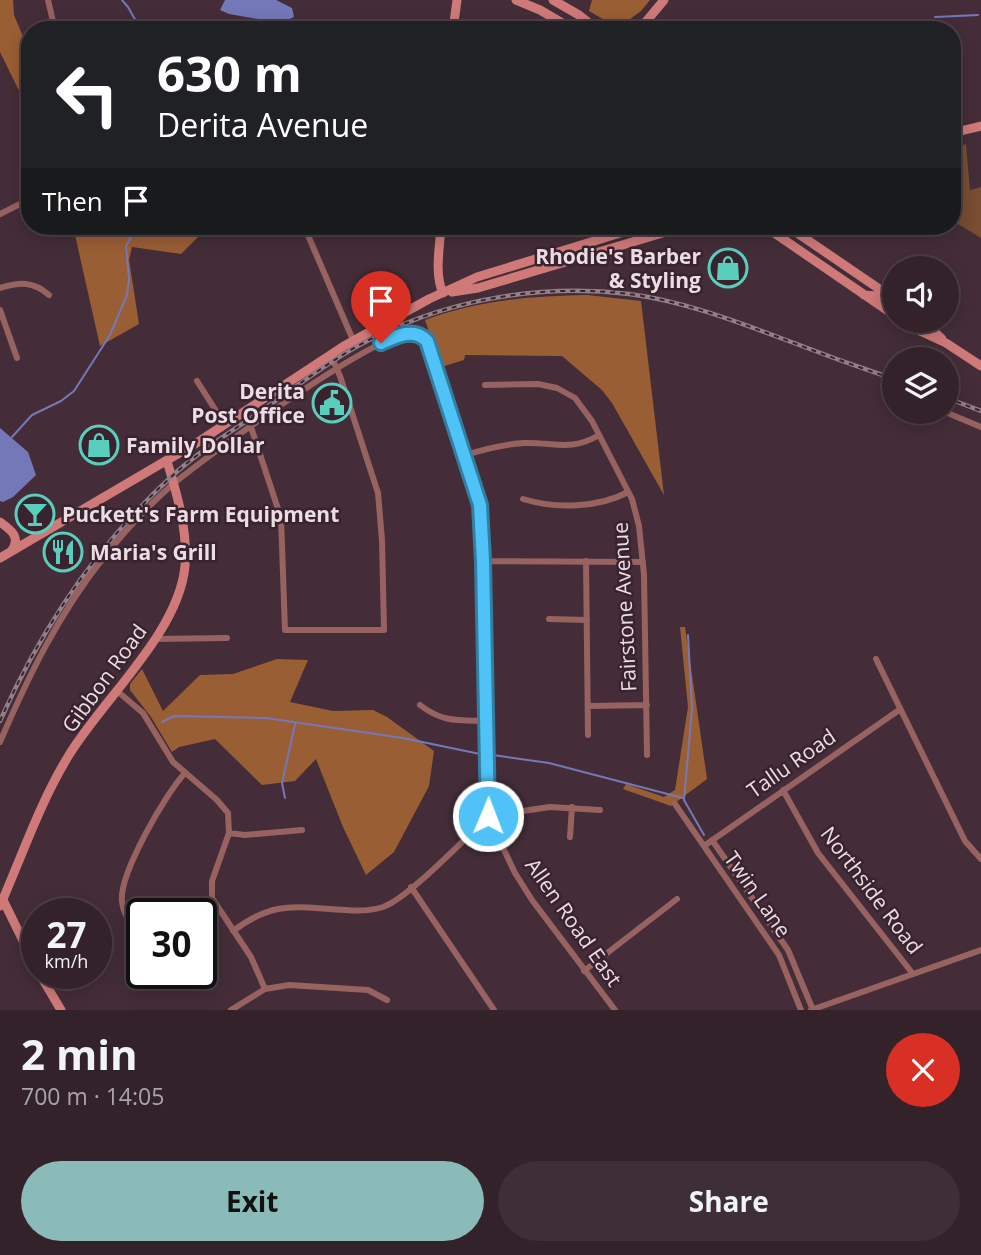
<!DOCTYPE html>
<meta charset="utf-8">
<style>
body{margin:0;font-family:"Open Sans",sans-serif;background:#3e2f36;color:#f1f3f6;height:100vh;display:flex;flex-direction:column;font-size:26px;white-space:nowrap}
*{box-sizing:border-box;margin:0}
p{font-size:23px;color:#a9a4a8}
.icon{flex:none;width:38px;height:38px;fill:none;stroke:currentColor;stroke-width:2;stroke-linecap:round;stroke-linejoin:round}
.map{position:relative;height:1010px;overflow:hidden}
.drawer{display:flex;flex-direction:column;background:#33222a;flex:1}
.drawer>*{flex:none}
.hud{position:absolute;left:21px;top:21px;width:940px;height:214px;border-radius:28px;box-shadow:0 4px 18px #0003,0 0 0 2px #4e3f47;background:#202124;color:#fff;overflow:hidden}
.controls{position:absolute;left:882px;top:256px;display:grid;gap:14px}
.controls a{display:grid;place-items:center;width:77px;height:77px;border-radius:50%;background:#33222a;box-shadow:0 4px 18px #0003,0 0 0 2px #4e3f47;font-size:35px}
.speed{position:absolute;left:21px;top:898px;display:flex;gap:14px;font-size:35px;font-weight:700;text-align:center}
.speed>*{display:grid;place-content:center;width:91px;height:91px;border-radius:50%;background:#33222a;box-shadow:0 4px 18px #0003,0 0 0 2px #4e3f47;line-height:1}
.speed small{font-size:18px;font-weight:400}
.speed .limit{border:4px solid #111;border-radius:10px;background:#fff;color:#111}
.pin{position:absolute;display:grid;place-items:center;width:60px;height:60px;color:#fff;margin:-72px -30px;border-radius:50% 50% 50% 0;rotate:-45deg;box-shadow:0 0 7px #0007}
.pin .icon{rotate:45deg}
.me{position:absolute;width:77px;margin:-38px;rotate:1deg;stroke-linejoin:round;filter:drop-shadow(0 0 5px #0008)}
.turn{display:flex;align-items:center;gap:24px;height:147px;padding:0 21px;font-size:32px}
.turn .icon{width:91px;height:91px;stroke-width:2.5}
.turn b{display:block;font-size:49px;line-height:60px}
.then{display:flex;align-items:center;height:66px;padding:0 21px;background:#0003;gap:14px;font-size:26px}
.round{display:grid;place-items:center;flex:none;width:74px;height:74px;border-radius:37px;background:#3e2f36}
.headline{display:flex;align-items:center;justify-content:space-between;height:119px;padding:0 21px}
h1{font-size:42px;font-weight:700;line-height:52px}
.button{display:flex;gap:14px;margin-top:auto;padding:14px 21px}
.button a{flex:1;height:80px;border-radius:42px;background:#8bbbb9;color:#111;font-size:28px;font-weight:700;line-height:80px;text-align:center}
.button a+a{background:#3e2f36;color:#f1f3f6}
.map>svg:first-child{display:block}
</style>
<div class="map">
<svg width="981" height="1010" viewBox="0 0 981 1010">
<rect width="100%" height="100%" fill="#442d38"/>
<!-- green -->
<path fill="#784d31" d="M966 144 970 190 981 187V238L953 221 952 149Z"/>
<!-- forest -->
<path fill="#9a5e34" d="M0 0H13L14 15 30 53V113L0 52Z
M592 0H650L641 11 618 28 589 11Z
M73 226H102L115 230 117 226H209L181 254 132 247 129 260 139 324 100 346Z
M587 295 641 301 664 495 612 403 602 390 562 356 465 355 464 360 441 367 425 320C477 300 532 296 587 295Z
M680 627H685L707 779 671 806 623 789 626 784 664 797 675 790 688 707Z
M277 659 308 660 290 702 333 711 373 710 387 717 434 751 429 786 394 852 366 875 343 827 316 759 295 781 262 785 215 739 179 747 172 752 151 717 130 690V684L142 669 163 711 200 675 233 674Z"/>
<!-- water -->
<path fill="#7578b8" d="M225 0H276L292 8 294 17 281 23 229 14 220 10Z
M0 428 28 452 36 475 13 497 3 502 0 501Z"/>
<g fill="none" stroke-linecap="round" stroke-linejoin="round">
<!-- stream -->
<path stroke="#7578b8" stroke-width="2" d="M122 0 128 7 141 30
M935 17 978 15
M12 437 32 415 61 401 74 391 110 335 127 295 129 279 126 246 137 226
M688 635 692 709 684 800 704 835
M162 722 174 716 266 718 403 738 480 754
M493 755 549 763 683 798
M285 798 282 783 295 724"/>
<!-- street -->
<path stroke="#986261" stroke-width="6" d="M48 0 55 30
M0 214 30 199
M304 226 353 340
M0 288C20 282 33 281 49 295
M0 310 17 358
M197 381 225 425
M485 385 538 384 557 388 575 398 592 421 632 499 639 526 644 575 647 755
M950 414 981 427
M251 427 281 518 285 630H384L382 540 378 493 340 376 330 354
M465 455C485 449 504 444 524 443 554 442 571 452 599 435
M523 499C555 509 599 508 628 492
M483 561 643 562
M586 561 588 735
M549 619 587 620
M155 639 227 638
M876 659 965 841 981 859
M116 690 143 713 173 762 217 800 228 813 229 833 212 881V898L251 957 265 989
M420 705C443 723 459 720 487 721
M589 706 647 705
M0 742C28 677 59 613 104 557 124 532 149 505 173 484 207 456 375 333 410 334 423 334 428 342 432 353L480 505 483 561 488 816
M783 790 818 853 913 974
M675 804 779 955 801 1010
M488 816 515 873 532 900 615 1010
M229 833 245 835 302 830
M570 837 572 807
M712 840 788 950 813 1010
M704 846 899 710
M411 887 494 1010
M233 931C275 899 297 908 346 910 358 911 371 911 383 907 408 898 460 843 482 823L488 816 550 807 600 810
M142 940C134 929 123 915 122 901 119 874 166 793 185 773
M584 971 677 899
M41 978 54 973
M231 1010 265 989 289 985 368 990 387 1000
M811 1010 981 950"/>
<!-- secondary -->
<path stroke="#cf7a79" stroke-width="9" d="M516 0 540 10 574 30
M553 0 579 15 598 30
M453 30 457 0
M639 30 664 0
M952 133 981 126
M441 226C440 246 434 274 443 293
M764 226 894 315
M787 226 894 299
M452 292 478 288 686 226
M864 295 877 296 894 307
M902 320 920 331 946 343 981 366
M922 320 942 339
M0 522C11 530 21 537 12 550
M0 558 198 442 344 346 429 299 477 277 643 226
M2 898 37 969
M0 906C22 856 40 802 69 755 104 698 179 632 185 566 188 531 177 494 167 461
M39 973 61 1010"/>
<defs>
<path id="rail" d="M947 398 981 411
M0 721C41 629 96 546 171 477 200 450 236 429 268 406 304 381 339 354 379 335 456 298 544 284 629 294 683 301 735 321 786 340 822 354 858 367 894 379"/>
</defs>
<!-- rail casing -->
<use href="#rail" stroke="#927f88" stroke-width="4.5"/>
<!-- rail -->
<use href="#rail" stroke="#39232e" stroke-width="2" stroke-dasharray="5" stroke-linecap="butt"/>
</g>
<g fill="none" stroke-linecap="round" stroke-linejoin="round">
<defs>
<path id="route" d="M381 343C396 336 414 327 427 341L480 505 483 561 488 816"/>
</defs>
<!-- route casing -->
<use href="#route" stroke="#337fa1" stroke-width="18"/>
<!-- route -->
<use href="#route" stroke="#4fc3f7" stroke-width="12"/>
</g>
<!-- icons -->
<defs>
<symbol id="shop-ring" viewBox="-11 -11 22 22"><circle r="9.5" fill="#39232e" stroke="#5acebd" stroke-width="1.5"/><path d="M-5-2.5h2.3a2.7 3.5 0 0 1 5.4 0H5L5.5 6h-11ZM-1.5-2.5h3a1.5 2.3 0 0 0-3 0Z" fill="#5acebd"/></symbol>
<symbol id="civic-ring" viewBox="-11 -11 22 22"><circle r="9.5" fill="#39232e" stroke="#5acebd" stroke-width="1.5"/><path d="M-.6-6.5H3V-4.5H.6V-3L4-1V1h2V6H-6V1h2V-1L-.6-3ZM-1.2 2.5V6h2.4V2.5Z" fill="#5acebd"/></symbol>
<symbol id="bar-ring" viewBox="-11 -11 22 22"><circle r="9.5" fill="#39232e" stroke="#5acebd" stroke-width="1.5"/><path d="M-6-5H6L.8 .8V4.5H3.5V6h-7V4.5H-.8V.8Z" fill="#5acebd"/></symbol>
<symbol id="restaurant-ring" viewBox="-11 -11 22 22"><circle r="9.5" fill="#39232e" stroke="#5acebd" stroke-width="1.5"/><path d="M-5-6h1v4h1v-4h1v4h1v-4h1v5L-1.5 .5V6h-2V.5L-5-1ZM5-6V6H3V1.5H1.5Q1.5-4 5-6Z" fill="#5acebd"/></symbol>
</defs>
<g fill-rule="evenodd">
<use href="#shop-ring" x="706" y="246" width="44" height="44"/>
<use href="#civic-ring" x="310" y="381" width="44" height="44"/>
<use href="#shop-ring" x="77" y="423" width="44" height="44"/>
<use href="#bar-ring" x="13" y="492" width="44" height="44"/>
<use href="#restaurant-ring" x="41" y="530" width="44" height="44"/>
</g>
<g text-anchor="middle" dominant-baseline="central" stroke-width="5" stroke-linejoin="round" paint-order="stroke">
<!-- poi labels -->
<g font-size="21" font-weight="bold" fill="#ecdde4" stroke="#39232e" text-anchor="start">
<text x="701" y="256" text-anchor="end">Rhodie's Barber<tspan x="701" dy="24">&amp; Styling</tspan></text>
<text x="305" y="391" text-anchor="end">Derita<tspan x="305" dy="24">Post Office</tspan></text>
<text x="126" y="445">Family Dollar</text>
<text x="62" y="514">Puckett's Farm Equipment</text>
<text x="90" y="552">Maria's Grill</text>
</g>
<!-- street labels -->
<g font-size="21" fill="#ecdde4" stroke="#39232e">
<text transform="translate(624 607) rotate(-93)">Fairstone Avenue</text>
<text transform="translate(104 678) rotate(-54)">Gibbon Road</text>
<text transform="translate(791 763) rotate(-35)">Tallu Road</text>
<text transform="translate(872 890) rotate(53)">Northside Road</text>
<text transform="translate(758 894) rotate(55)">Twin Lane</text>
<text transform="translate(574 922) rotate(55)">Allen Road East</text>
</g>
</g>
</svg>
<div class="controls">
<a><svg class="icon" aria-label="sound" viewBox="0 0 24 24"><path d="M4 9h4l5-4v14l-5-4H4zM17 9q2 3 0 6"/></svg></a>
<a><svg class="icon" aria-label="layers" viewBox="0 0 24 24"><path d="M12 4l9 5-9 5-9-5zM3 14l9 5 9-5"/></svg></a>
</div>
<div class="speed"><div>27<small>km/h</small></div><div class="limit">30</div></div>
<div class="pin" style="left:381px;top:343px;background:#d93025"><svg class="icon" aria-label="arrive" viewBox="0 0 24 24"><path d="M6 21V4h12l-3 4 3 4H6"/></svg></div>
<svg class="me" style="left:488px;top:816px" viewBox="-20 -20 40 40"><circle r="17" fill="#4fc3f7" stroke="#fff" stroke-width="3"/><path d="M0-11L8 9 0 5-8 9z" fill="#fff"/></svg>
<div class="hud">
<div class="turn"><svg class="icon" aria-label="left" viewBox="0 0 24 24"><path d="M17 20v-9H6M10 6l-5 5 5 5"/></svg><div><b>630 m</b>Derita Avenue</div></div>
<div class="then">Then<svg class="icon" aria-label="arrive" viewBox="0 0 24 24"><path d="M6 21V4h12l-3 4 3 4H6"/></svg></div>
</div>
</div>
<section class="drawer">
<div class="headline"><div><h1>2 min</h1><p>700 m · 14:05</p></div><a class="round" style="background:#d93025;color:#fff"><svg class="icon" aria-label="close" viewBox="0 0 24 24"><path d="M6 6l12 12M18 6L6 18"/></svg></a></div>
<div class="button"><a>Exit</a><a>Share</a></div>
</section>
